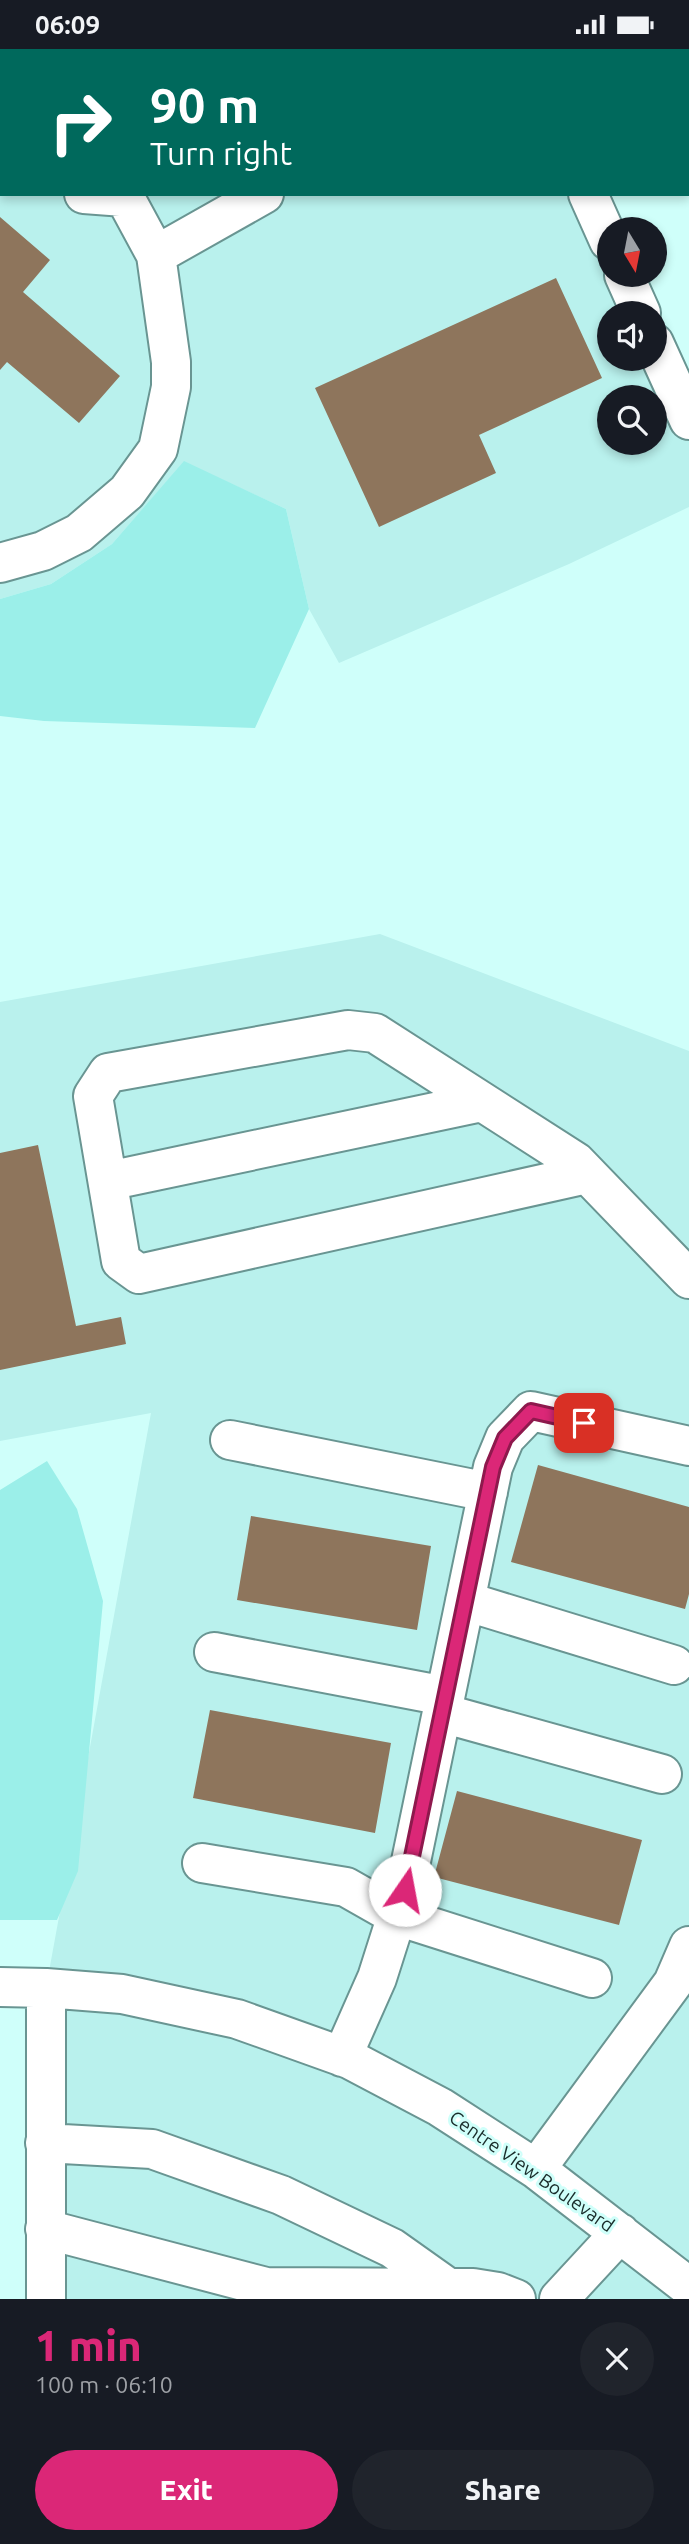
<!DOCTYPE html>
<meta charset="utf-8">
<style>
body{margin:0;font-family:Ubuntu,sans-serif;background:#20242c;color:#f1f3f6;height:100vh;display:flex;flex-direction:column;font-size:26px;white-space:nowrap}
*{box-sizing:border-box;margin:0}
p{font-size:23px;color:#9ea1a6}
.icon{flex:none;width:38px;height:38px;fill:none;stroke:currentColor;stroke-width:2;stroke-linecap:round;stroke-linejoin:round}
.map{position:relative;height:2250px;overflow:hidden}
.drawer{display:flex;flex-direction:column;background:#171b24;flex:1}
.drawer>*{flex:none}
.guide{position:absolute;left:0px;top:0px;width:690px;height:147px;box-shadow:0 4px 10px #0003;background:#00695c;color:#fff;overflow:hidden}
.needle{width:46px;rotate:170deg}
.fabs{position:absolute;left:597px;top:168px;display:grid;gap:14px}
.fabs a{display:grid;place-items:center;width:70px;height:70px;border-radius:50%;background:#171b24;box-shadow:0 4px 10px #0003;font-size:35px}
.pin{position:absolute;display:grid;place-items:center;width:60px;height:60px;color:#fff;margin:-30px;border-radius:14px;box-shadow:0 4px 10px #0006}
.me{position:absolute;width:77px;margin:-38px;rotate:12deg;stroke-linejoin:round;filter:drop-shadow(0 0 5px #0008)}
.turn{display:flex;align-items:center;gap:24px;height:147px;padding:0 35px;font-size:32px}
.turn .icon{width:91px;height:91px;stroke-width:2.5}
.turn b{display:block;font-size:49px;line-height:60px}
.round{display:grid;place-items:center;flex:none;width:74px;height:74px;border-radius:37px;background:#20242c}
.head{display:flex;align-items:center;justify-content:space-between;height:119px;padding:0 35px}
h1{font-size:42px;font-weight:800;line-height:52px;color:#db2777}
.primary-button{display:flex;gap:14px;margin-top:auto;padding:14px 35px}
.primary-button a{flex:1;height:80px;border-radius:42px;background:#db2777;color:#fff;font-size:28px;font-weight:800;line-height:80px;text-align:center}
.primary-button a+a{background:#20242c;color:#f1f3f6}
.status{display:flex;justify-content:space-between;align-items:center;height:49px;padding:0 35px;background:#171b24;direction:ltr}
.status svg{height:19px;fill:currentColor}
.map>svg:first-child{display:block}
</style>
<div class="status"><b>06:09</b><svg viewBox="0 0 49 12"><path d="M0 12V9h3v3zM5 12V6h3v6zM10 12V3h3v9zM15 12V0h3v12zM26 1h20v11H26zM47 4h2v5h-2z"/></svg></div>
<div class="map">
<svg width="689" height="2250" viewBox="0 0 689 2250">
<rect width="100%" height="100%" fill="#cffffa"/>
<!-- built -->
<path fill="#b9f1ed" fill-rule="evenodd" d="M0 0H567L2 2V145H588L609 192V226L641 264H609V310H654L689 371V458L569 515 339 614 309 560 286 460 184 413 112 495 51 535 0 550ZM609 348H654V394H609Z
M380 885 689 1002V2250H48L46 1939 151 1364 0 1392V953Z"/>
<!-- green -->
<path fill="#9befe9" d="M184 412 286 460 309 560 255 679 44 672 0 667V550L51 535 112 495Z
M47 1412 77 1460 103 1552 78 1822 57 1871H0V1441Z"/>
<!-- building -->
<path fill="#8e755c" d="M0 168 50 211 23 243 120 327 79 374 7 313 0 321Z
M556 229 602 329 479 386 496 424 379 478 315 339Z
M38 1096 76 1277 121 1268 126 1295 0 1321V1104Z
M538 1416 689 1458V1545L685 1560 511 1513Z
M251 1467 431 1497 417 1581 237 1551Z
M210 1661 391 1694 375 1784 193 1749Z
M457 1742 642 1791 619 1876 434 1828Z"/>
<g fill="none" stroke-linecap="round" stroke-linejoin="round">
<defs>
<path id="minor" d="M54 0 55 2
M176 0 177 2
M523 0V2
M405 2 406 0
M563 2 567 0
M0 71 2 74
M84 145 124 148
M588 145 609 192
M156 206 264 145
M624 226 641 264
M654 294 689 371
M0 514 43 502 79 484 127 443 158 400 171 338V313L156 206 123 145
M587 1125 139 1225 121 1212 93 1047 108 1024 348 981 375 984 576 1113 689 1230
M108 1132 482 1053
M230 1391 488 1443
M465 1552 674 1616
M214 1603 445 1647
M442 1664 662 1725
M202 1814 346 1838 397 1867 592 1929
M0 1938 46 1939 122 1945 237 1970 349 2010 440 2058 536 2120 689 2238
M46 1939V2250
M342 2008 377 1929 405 1841 493 1418 505 1389 531 1362 689 1397
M45 2094 152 2100 281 2146 392 2199 447 2238
M536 2120 673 1934 689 1897
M45 2180 266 2238 473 2239 498 2243 516 2250
M559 2250 620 2184"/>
</defs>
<!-- minor casing -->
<use href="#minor" stroke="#699592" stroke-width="42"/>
<!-- minor -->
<use href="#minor" stroke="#fff" stroke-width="38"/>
</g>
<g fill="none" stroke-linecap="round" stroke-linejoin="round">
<defs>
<path id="route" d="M405 1841 493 1418 505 1389 531 1362 584 1374"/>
</defs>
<!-- route casing -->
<use href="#route" stroke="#8e194d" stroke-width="18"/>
<!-- route -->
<use href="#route" stroke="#db2777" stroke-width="12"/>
</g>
<g text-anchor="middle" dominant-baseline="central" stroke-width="6" stroke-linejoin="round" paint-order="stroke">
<!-- street labels -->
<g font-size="19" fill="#192c2a" stroke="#cffffa">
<text transform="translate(532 2122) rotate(35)">Centre View Boulevard</text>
</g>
</g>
</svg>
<div class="fabs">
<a><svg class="needle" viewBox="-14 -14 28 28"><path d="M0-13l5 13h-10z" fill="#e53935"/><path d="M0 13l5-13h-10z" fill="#9ea1a6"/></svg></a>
<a><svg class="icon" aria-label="sound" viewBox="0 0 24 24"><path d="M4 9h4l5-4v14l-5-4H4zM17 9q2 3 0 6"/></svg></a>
<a><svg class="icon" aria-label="search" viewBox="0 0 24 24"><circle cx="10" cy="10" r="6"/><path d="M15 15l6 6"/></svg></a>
</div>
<div class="pin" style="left:584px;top:1374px;background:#d93025"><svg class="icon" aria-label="arrive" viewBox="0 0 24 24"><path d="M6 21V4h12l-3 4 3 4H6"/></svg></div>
<svg class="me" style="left:405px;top:1841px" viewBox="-20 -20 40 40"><circle r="19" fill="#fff"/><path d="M0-13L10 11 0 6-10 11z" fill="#db2777"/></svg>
<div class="guide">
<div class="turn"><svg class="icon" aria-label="right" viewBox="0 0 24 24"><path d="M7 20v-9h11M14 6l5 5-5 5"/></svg><div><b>90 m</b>Turn right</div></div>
</div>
</div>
<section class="drawer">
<div class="head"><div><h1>1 min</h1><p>100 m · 06:10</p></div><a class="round"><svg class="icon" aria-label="close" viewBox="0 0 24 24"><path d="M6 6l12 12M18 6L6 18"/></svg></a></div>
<div class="primary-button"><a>Exit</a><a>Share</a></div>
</section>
